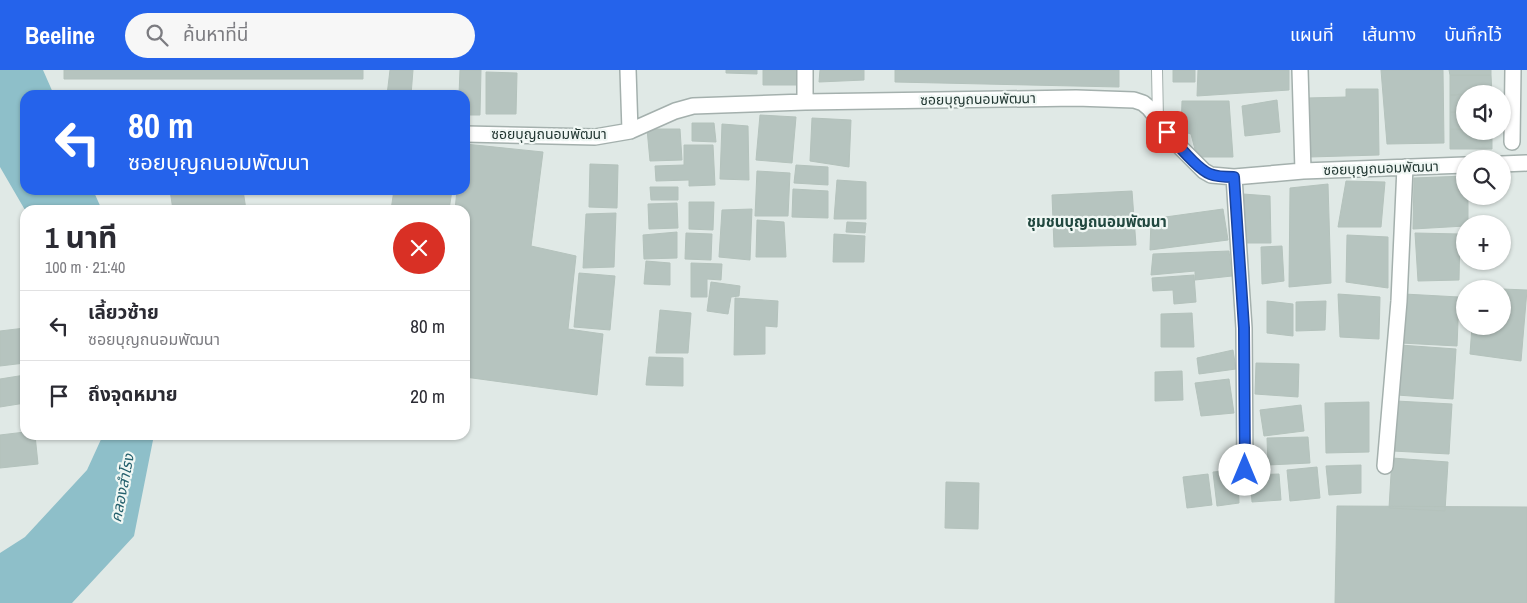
<!DOCTYPE html>
<html lang="th">
<meta charset="utf-8">
<style>
body{margin:0;font-family:"Archivo Narrow","Noto Sans Thai",sans-serif;background:#f7f7f7;color:#2b2b33;height:100vh;display:flex;flex-direction:column;font-size:19px;white-space:nowrap}
*{box-sizing:border-box;margin:0}
p{font-size:16px;color:#7c7c81}
.icon{flex:none;width:28px;height:28px;fill:none;stroke:currentColor;stroke-width:2;stroke-linecap:round;stroke-linejoin:round}
.map{position:relative;flex:1;overflow:hidden}
.drawer{position:absolute;left:20px;top:135px;width:450px;height:235px;display:flex;flex-direction:column;background:#fff;border-radius:15px;box-shadow:0 1px 4px #0004}
.drawer>*{flex:none}
.hud{position:absolute;left:20px;top:20px;width:450px;height:105px;border-radius:15px;box-shadow:0 1px 4px #0004;background:#2563eb;color:#fff;overflow:hidden}
.fabs{position:absolute;left:1456px;top:15px;display:grid;gap:10px}
.fabs a{display:grid;place-items:center;width:55px;height:55px;border-radius:50%;background:#fff;box-shadow:0 1px 4px #0004;font-size:25px}
.pin{position:absolute;display:grid;place-items:center;width:42px;height:42px;color:#fff;margin:-21px;border-radius:10px;box-shadow:0 2px 8px #0006}
.me{position:absolute;width:55px;margin:-28px;rotate:0deg;stroke-linejoin:round;filter:drop-shadow(0 0 4px #0008)}
.turn{display:flex;align-items:center;gap:18px;height:105px;padding:0 25px;font-size:22px}
.turn .icon{width:65px;height:65px;stroke-width:2.5}
.turn b{display:block;font-size:35px;line-height:42px}
.round{display:grid;place-items:center;flex:none;width:52px;height:52px;border-radius:26px;background:#f7f7f7}
.head{display:flex;align-items:center;justify-content:space-between;height:85px;padding:0 25px}
h1{font-size:30px;font-weight:700;line-height:38px}
ul{padding:0;list-style:none}
li{display:flex;align-items:center;gap:15px;height:70px;padding:0 25px;border-top:1px solid #e1e1e2}
li div{flex:1}
li b{display:block;font-size:19px}
li em{font-style:normal}
header{display:flex;align-items:center;gap:30px;box-sizing:border-box;height:70px;padding:0 25px;background:#2563eb;color:#fff}
header strong{font-size:24px}
nav{display:flex;gap:28px;margin-inline-start:auto;font-size:18px}
.search{width:350px;height:45px;background:#f7f7f7;display:flex;align-items:center;gap:12px;box-sizing:border-box;padding:0 18px;border-radius:28px;color:#7c7c81;font-size:19px}
.map>svg:first-child{display:block}
</style>
<header>
<strong>Beeline</strong>
<div class="search"><svg class="icon" aria-label="search" viewBox="0 0 24 24"><circle cx="10" cy="10" r="6"/><path d="M15 15l6 6"/></svg>ค้นหาที่นี่</div>
<nav><a>แผนที่</a><a>เส้นทาง</a><a>บันทึกไว้</a></nav>
</header>
<div class="map">
<svg width="1527" height="533" viewBox="0 0 1527 533">
<rect width="100%" height="100%" fill="#e0e9e6"/>
<!-- water -->
<path fill="#8ebfc9" d="M0 0H43L54 25H25V120H93L102 140H25L0 97Z
M103 365H154L134 466 72 533H0V483L25 467 87 400Z"/>
<!-- building -->
<path fill="#b6c4bf" stroke="#b4c2bc" d="M64 0H363V9H64Z
M390 0H413L411 25H387Z
M460 0H481L480 45H465V25H459Z
M726 0H757V4L726 3Z
M763 0H798V15H763Z
M820 0H864V10L819 12Z
M895 0H1119V17L895 12Z
M1173 0H1195V12H1173Z
M1198 0H1289V20L1197 26Z
M1381 0H1443L1444 73 1387 74Z
M1449 0H1491V5H1450Z
M486 2 517 3 516 44H486Z
M1450 5H1491L1492 24 1450 25Z
M1346 19H1378L1379 85 1309 87 1307 28 1346 27Z
M1465 24V42H1450V25Z
M1277 30 1280 62 1245 66 1242 36Z
M1182 31H1229L1233 87H1197L1191 64 1181 61Z
M1450 42H1465V59H1450Z
M760 45 796 47 792 93 756 90Z
M812 48 851 50 849 97 810 91Z
M692 53H714L716 72 692 71Z
M722 54 748 56 749 110 720 109Z
M647 59H680L682 90 650 91Z
M1450 59H1465V61H1492V79H1450Z
M465 74 543 82 531 176 576 186 568 259 603 264 597 325 465 307V140H455L457 120H465Z
M684 75H713L715 115 689 116V110L656 111 655 96 684 95Z
M590 94 618 95 617 138 589 137Z
M796 95 828 97V115L794 113Z
M757 101 790 103 788 146H755Z
M1465 106V126H1468V154H1465V156L1413 159 1414 108Z
M837 110 866 112V149H834Z
M1346 111 1385 112 1381 157H1338Z
M1328 114 1331 213 1289 217 1290 118Z
M650 117H678V130H651Z
M793 119 828 121V148L792 147Z
M170 120H243L246 140H173Z
M394 120H452L449 140H391Z
M1132 121 1136 175 1054 177 1052 125Z
M1243 124 1270 126 1271 173H1245Z
M689 132H714L713 160 689 159Z
M677 133 678 158 649 159 648 134Z
M752 139 750 190 719 187 722 140Z
M1223 139 1228 170 1150 180 1151 149Z
M616 143 614 197 583 198 586 144Z
M757 150 784 152 786 187H756Z
M847 152 866 153 865 163 846 162Z
M677 162V188L644 189 643 165Z
M686 163 712 164 711 190 685 189Z
M1415 163 1460 164 1459 210 1418 211Z
M834 164 865 166 864 192H833Z
M1347 165 1388 167V218L1346 212Z
M1282 176 1284 211 1262 214 1261 177Z
M1229 181 1232 206 1195 210V201L1151 205 1153 184Z
M646 191 670 193V215L644 214Z
M691 193 722 194 721 210 707 209V227H691Z
M579 203 615 206 610 260 574 257Z
M1194 205 1196 232 1174 234 1173 220 1153 221 1152 208Z
M711 212 740 216 739 226 731 227 728 244 707 241Z
M1502 219 1527 220 1521 291 1470 284 1472 256H1502Z
M1338 224 1380 227 1379 269 1340 267Z
M1404 224 1459 227 1457 276 1401 273Z
M735 228 778 231 777 257 765 256V284L734 285Z
M1267 231 1293 234V266L1267 263Z
M1326 231 1325 260 1296 261V232Z
M660 240 691 243 688 283H656Z
M1192 243 1194 277H1161V244Z
M25 258V293L0 296V261Z
M1400 275 1456 279 1453 329 1397 325Z
M1233 280 1236 299 1199 304 1197 288Z
M649 287 683 288V316L646 315Z
M1256 293 1299 294 1298 327 1255 324Z
M1182 301 1183 330 1155 331V302Z
M25 305V333L0 337V309Z
M1229 309 1234 343 1201 346 1195 313Z
M1396 331 1452 334 1449 384 1393 381Z
M1369 332V382L1326 383 1325 333Z
M1301 335 1304 361 1264 366 1260 340Z
M25 362V365H35L38 394 0 398V365Z
M1308 367 1310 393 1268 395 1267 368Z
M1392 388 1448 392 1445 441 1389 438Z
M1361 395V423L1329 425 1326 396Z
M1317 397 1320 428 1290 431 1287 400Z
M1238 400 1239 433 1217 436 1213 402Z
M1208 404 1212 435 1187 438 1183 407Z
M1279 404 1281 430 1252 432 1250 405Z
M946 412 979 413 978 459 945 458Z
M1337 436 1527 437V533H1335Z"/>
<g fill="none" stroke-linecap="round" stroke-linejoin="round">
<defs>
<path id="lane" d="M1157 0 1158 49"/>
<path id="street" d="M628 0 630 61
M805 0V32
M1300 0 1303 101
M465 64 595 67 630 61 675 41 693 36 805 32 1076 28 1134 30 1143 33 1149 38 1177 74 1204 101 1211 105 1234 107 1303 101 1465 95
M1512 72 1513 0
M1502 94 1527 93
M1234 107 1244 258 1245 401
M1385 396 1399 231 1405 97"/>
</defs>
<!-- lane casing -->
<use href="#lane" stroke="#a4b0ad" stroke-width="12"/>
<!-- street casing -->
<use href="#street" stroke="#a4b0ad" stroke-width="18"/>
<!-- lane -->
<use href="#lane" stroke="#fff" stroke-width="10"/>
<!-- street -->
<use href="#street" stroke="#fff" stroke-width="15"/>
</g>
<g fill="none" stroke-linecap="round" stroke-linejoin="round">
<defs>
<path id="route" d="M1167 62C1176 73 1197 99 1210 104 1217 107 1226 107 1234 107L1244 258 1245 400"/>
</defs>
<!-- route casing -->
<use href="#route" stroke="#184099" stroke-width="12"/>
<!-- route -->
<use href="#route" stroke="#2563eb" stroke-width="9"/>
</g>
<g text-anchor="middle" dominant-baseline="central" stroke-width="4.5" stroke-linejoin="round" paint-order="stroke">
<!-- street labels -->
<g font-size="14" fill="#233833" stroke="#f0f7f4">
<text transform="translate(978 29) rotate(-1)">ซอยบุญถนอมพัฒนา</text>
<text x="549" y="64">ซอยบุญถนอมพัฒนา</text>
<text transform="translate(1381 98) rotate(-2)">ซอยบุญถนอมพัฒนา</text>
</g>
<!-- neighbourhood labels -->
<g font-size="15" font-weight="bold" fill="#21483f" stroke="#f0f7f4">
<text x="1097" y="151">ชุมชนบุญถนอมพัฒนา</text>
</g>
<!-- water labels -->
<g font-size="15" font-style="italic" fill="#24606d" stroke="#f0f7f4">
<text transform="translate(122 418) rotate(-79)">คลองสำโรง</text>
</g>
</g>
</svg>
<div class="fabs">
<a><svg class="icon" aria-label="sound" viewBox="0 0 24 24"><path d="M4 9h4l5-4v14l-5-4H4zM17 9q2 3 0 6"/></svg></a>
<a><svg class="icon" aria-label="search" viewBox="0 0 24 24"><circle cx="10" cy="10" r="6"/><path d="M15 15l6 6"/></svg></a>
<a>+</a>
<a>−</a>
</div>
<div class="pin" style="left:1167px;top:62px;background:#d93025"><svg class="icon" aria-label="arrive" viewBox="0 0 24 24"><path d="M6 21V4h12l-3 4 3 4H6"/></svg></div>
<svg class="me" style="left:1245px;top:400px" viewBox="-20 -20 40 40"><circle r="19" fill="#fff"/><path d="M0-13L10 11 0 6-10 11z" fill="#2563eb"/></svg>
<div class="hud">
<div class="turn"><svg class="icon" aria-label="left" viewBox="0 0 24 24"><path d="M17 20v-9H6M10 6l-5 5 5 5"/></svg><div><b>80 m</b>ซอยบุญถนอมพัฒนา</div></div>
</div>
<section class="drawer">
<div class="head"><div><h1>1 นาที</h1><p>100 m · 21:40</p></div><a class="round" style="background:#d93025;color:#fff"><svg class="icon" aria-label="close" viewBox="0 0 24 24"><path d="M6 6l12 12M18 6L6 18"/></svg></a></div>
<ul>
<li><svg class="icon" aria-label="left" viewBox="0 0 24 24"><path d="M17 20v-9H6M10 6l-5 5 5 5"/></svg><div><b>เลี้ยวซ้าย</b><p>ซอยบุญถนอมพัฒนา</p></div><em>80 m</em></li>
<li><svg class="icon" aria-label="arrive" viewBox="0 0 24 24"><path d="M6 21V4h12l-3 4 3 4H6"/></svg><div><b>ถึงจุดหมาย</b></div><em>20 m</em></li>
</ul>
</section>
</div>
